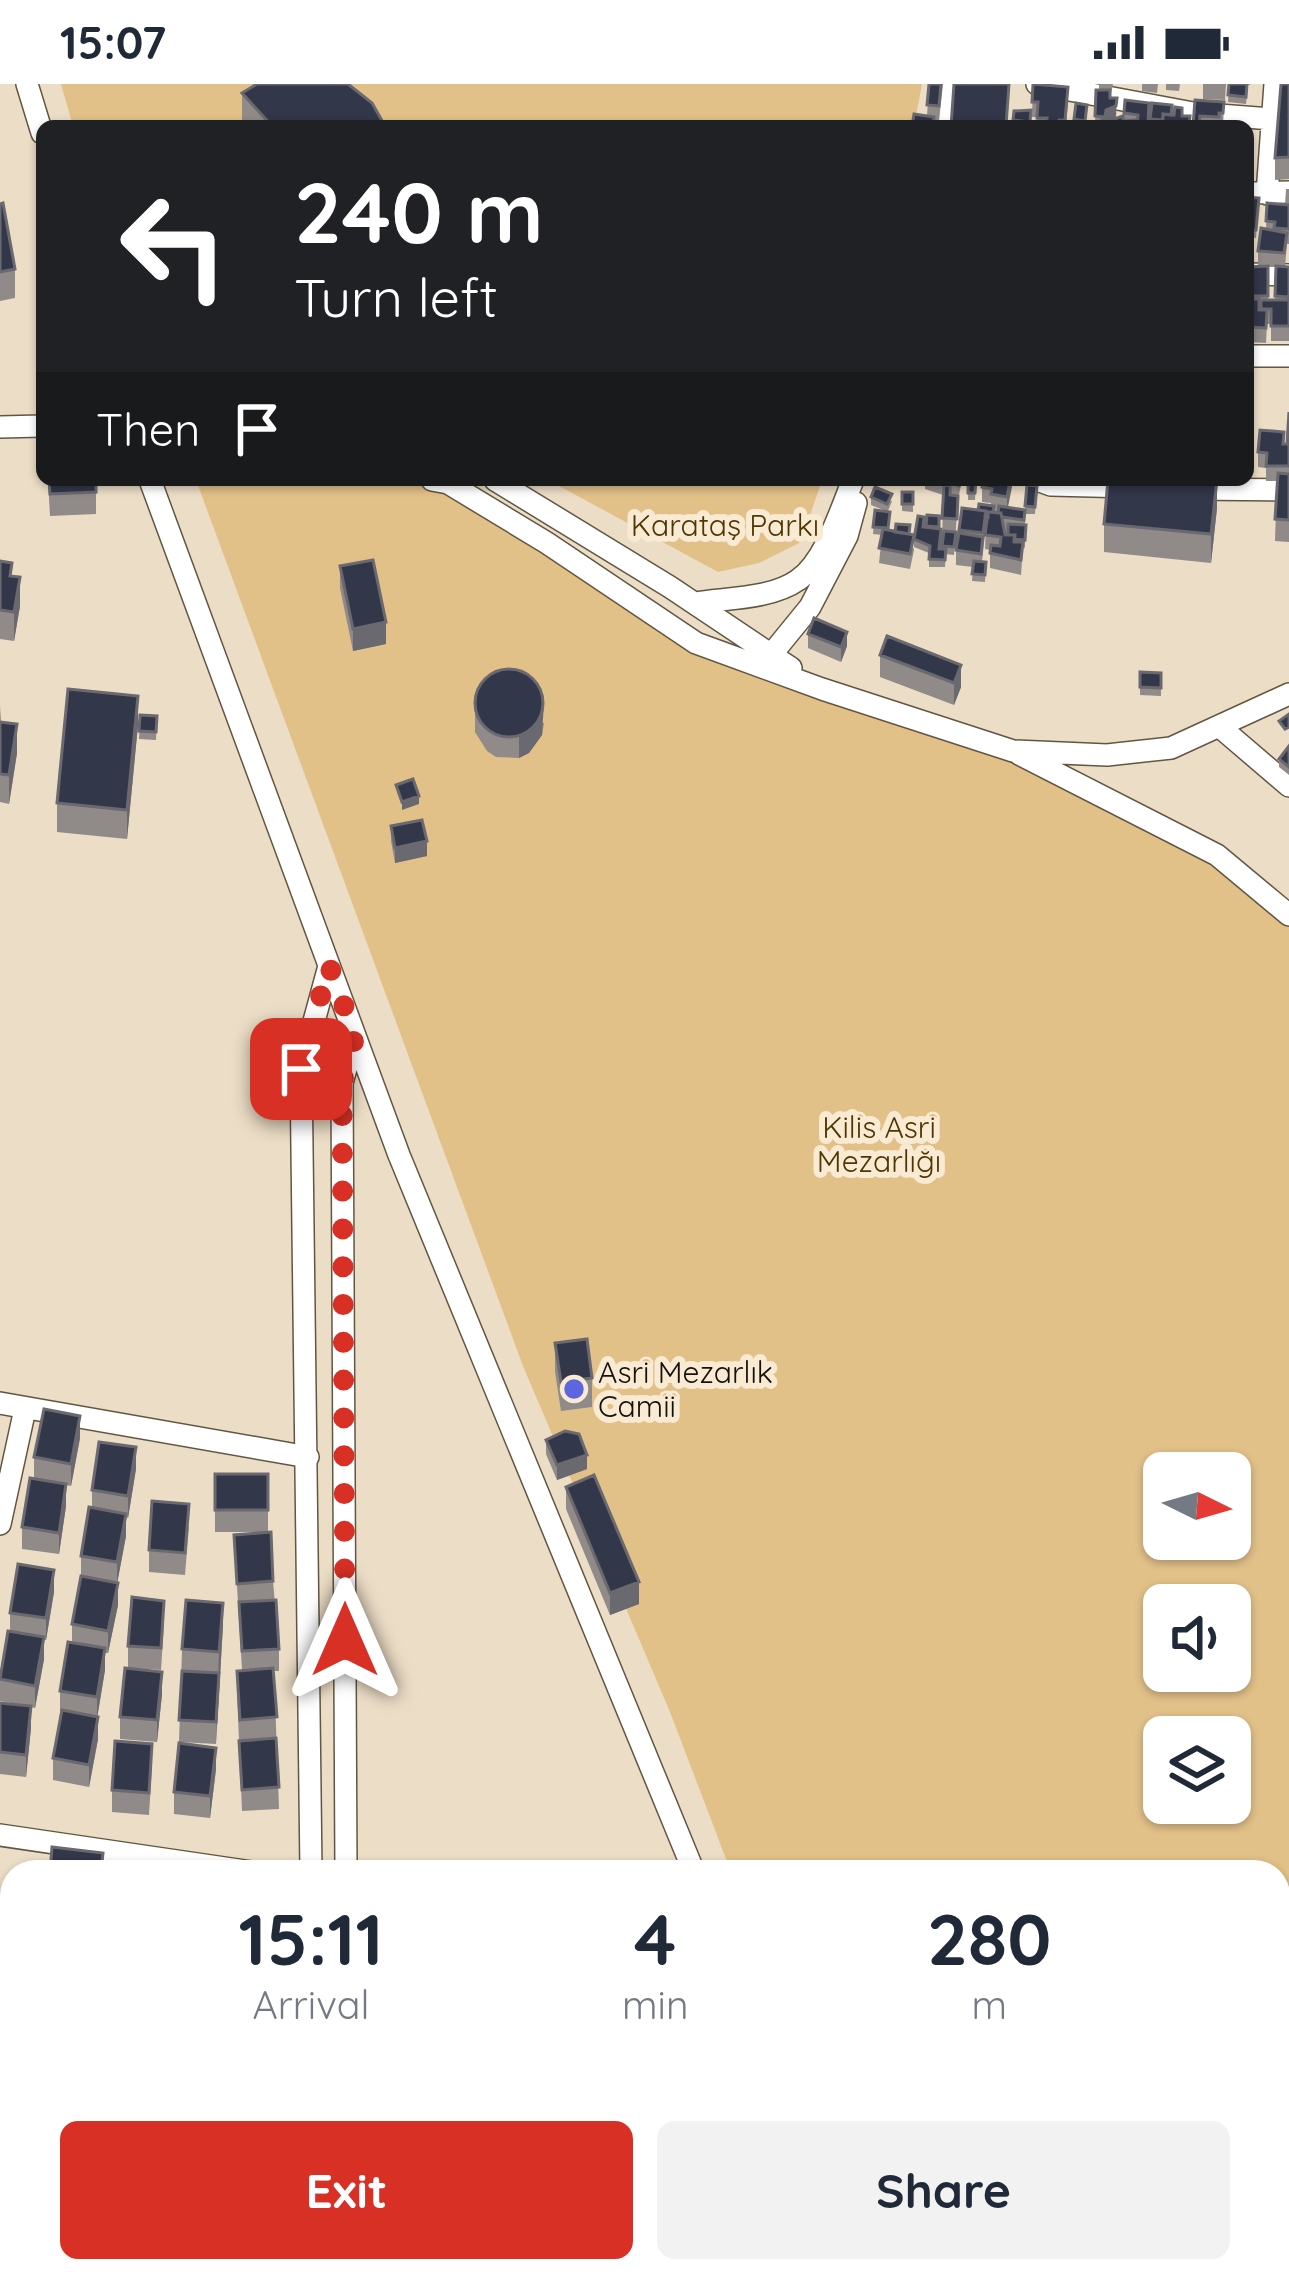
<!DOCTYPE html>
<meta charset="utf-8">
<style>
body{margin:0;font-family:Quicksand,sans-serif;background:#f2f2f3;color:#1f2937;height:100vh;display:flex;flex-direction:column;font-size:45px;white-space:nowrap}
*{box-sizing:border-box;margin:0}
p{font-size:39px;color:#747a83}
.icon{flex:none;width:66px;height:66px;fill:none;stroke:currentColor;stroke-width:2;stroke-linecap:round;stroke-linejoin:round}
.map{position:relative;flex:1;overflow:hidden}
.sheet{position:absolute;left:0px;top:1776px;width:1290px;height:423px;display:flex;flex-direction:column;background:#fff;border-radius:36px 36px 0 0;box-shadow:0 3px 9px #0004}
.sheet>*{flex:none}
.hud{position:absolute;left:36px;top:36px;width:1218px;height:366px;border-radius:18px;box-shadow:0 3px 9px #0004;background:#202124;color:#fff;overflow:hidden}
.needle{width:78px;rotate:95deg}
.fabs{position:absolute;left:1143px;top:1368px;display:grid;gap:24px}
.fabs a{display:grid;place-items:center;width:108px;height:108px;border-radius:18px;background:#fff;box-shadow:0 3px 9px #0004;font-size:60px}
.pin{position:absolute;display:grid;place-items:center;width:102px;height:102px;color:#fff;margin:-51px;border-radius:24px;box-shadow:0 6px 18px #0006}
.me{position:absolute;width:132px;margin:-66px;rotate:0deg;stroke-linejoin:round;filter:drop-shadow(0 0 9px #0008)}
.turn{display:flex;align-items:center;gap:42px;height:252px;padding:0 60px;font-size:54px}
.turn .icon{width:156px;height:156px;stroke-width:2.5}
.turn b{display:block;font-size:84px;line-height:102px}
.then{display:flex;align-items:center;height:114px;padding:0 60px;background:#0003;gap:24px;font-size:45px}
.eta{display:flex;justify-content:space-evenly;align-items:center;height:204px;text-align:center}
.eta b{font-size:72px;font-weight:800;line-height:84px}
.cta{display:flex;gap:24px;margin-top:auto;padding:24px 60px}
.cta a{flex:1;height:138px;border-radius:18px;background:#d93025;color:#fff;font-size:48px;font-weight:800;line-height:138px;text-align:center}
.cta a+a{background:#f2f2f3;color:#1f2937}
.status{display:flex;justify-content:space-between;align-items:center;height:84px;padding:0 60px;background:#fff;direction:ltr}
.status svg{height:33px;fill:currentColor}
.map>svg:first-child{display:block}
</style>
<div class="status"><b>15:07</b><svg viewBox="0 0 49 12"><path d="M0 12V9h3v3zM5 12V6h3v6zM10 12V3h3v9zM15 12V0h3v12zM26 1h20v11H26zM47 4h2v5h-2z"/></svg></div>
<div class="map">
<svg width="1289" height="2198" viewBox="0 0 1289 2198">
<rect width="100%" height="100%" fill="#ecddc6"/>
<!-- green -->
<path fill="#e2c189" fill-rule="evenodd" d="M61 0H922L914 42H73Z
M196 396H431L709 563 935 634 1221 773 1289 829V2004L1278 2005V1788H731L670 1628 523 1282ZM1164 1389H1230V1455H1164ZM1164 1521H1230V1587H1164ZM1164 1653H1230V1719H1164Z
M548 396H822L801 458 759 479 718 488Z"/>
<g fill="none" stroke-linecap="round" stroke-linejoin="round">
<defs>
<path id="minor" d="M27 0 42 49
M1037 0 1193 29 1272 35
M946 42 953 0
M1248 109 1289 108
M1267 110 1275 0
M1248 190 1289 191
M1248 272H1289
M0 343 42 342
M150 396 399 1071 694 1788
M432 396 448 399 547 459 696 559 822 605 1013 667 1107 671 1171 664 1289 610
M495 396 670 503 791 584
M1037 396 1051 401 1132 403
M1188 405 1289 406
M695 519C727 514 771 515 798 496 825 478 841 425 853 396
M762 582 810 523 847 452 856 419
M1220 643 1289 702
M1019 670 1217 771 1289 831
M0 1319 308 1373
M0 1440 25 1325
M0 1751 252 1788
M311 1788 301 985 329 882
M346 1788 342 999 355 952
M0 1916 12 1917
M0 2068 12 2069
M119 2187 120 2198
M316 2187V2198
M349 2187V2198
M795 2187 797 2198"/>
</defs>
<!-- minor casing -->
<use href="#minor" stroke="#625642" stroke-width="24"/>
<!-- minor -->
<use href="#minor" stroke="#fff" stroke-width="21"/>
</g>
<!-- wall -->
<path fill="#908a88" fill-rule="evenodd" d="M929 0H943L939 37 934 36V42L927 32Z
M1033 0 1068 17 1066 42H1037V33H1032Z
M1099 0H1113L1110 14H1117L1116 34 1123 37 1125 16 1149 37H1150L1152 19 1171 31 1182 32 1190 42H1137V38H1135V42H1095L1096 6H1099Z
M1142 0H1158L1157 9 1142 7Z
M1166 0H1180L1179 7 1166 6Z
M1203 0H1226L1225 16 1203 15Z
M1229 0H1252L1248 1 1246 20 1228 18Z
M1289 0V95L1275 96V74Z
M242 9 385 42H245L242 38Z
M1195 16 1224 18 1223 42H1193Z
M1031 26 1030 42H1013L1014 27Z
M1286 105H1289V160H1287L1285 183H1289V257H1271V240H1267L1266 259 1248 258V183L1266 182H1258V167L1266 145 1267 119 1285 121ZM1268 183H1276L1275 216H1268Z
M1248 113 1259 114 1256 154 1248 153Z
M0 120 15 185V214L0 217Z
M1289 328V458L1275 457 1277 397H1266V384L1258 383V368L1287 360Z
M48 396H96V430L50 432Z
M925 396H962L958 416 954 471 946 470 945 483H929V469L914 463V455L924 443H926L939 432 940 465H942L943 411 925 405Z
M968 396H976L975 416H968Z
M1012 396 1007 423 1025 426 1027 401 1037 402 1035 430H1025V464L1023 463 1021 491 990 484V466L985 465 986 440 982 478H986L985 498 972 497 973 483 956 481V466L962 424 978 426 991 421V419L982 418V403Z
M902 408H913V428L902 427Z
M871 413 892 417 888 427 889 447 909 451 914 466 910 485 879 479 882 451 873 450 875 426 886 427 871 421Z
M1217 424 1211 479 1104 468V440Z
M0 477 20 522 14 557 0 555Z
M340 482 386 560 353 567 340 504Z
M808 550 847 562 841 578 808 564Z
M880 571 961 603 954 621 880 593Z
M1140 588 1161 589V612L1140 611Z
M0 622 1 638 17 669 9 720 0 718Z
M475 626 544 639 542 651 529 669 519 674 496 673 487 667 475 648Z
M140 631 157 632 156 656 139 655Z
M138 641 127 755 57 748V719Z
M1289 662V691L1279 683V675Z
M391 742 427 772 395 779 391 757Z
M555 1259 592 1294V1323L561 1327 555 1288Z
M80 1354 71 1402 66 1401V1422L59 1470 22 1465V1443L34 1395V1373Z
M546 1356 587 1385 557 1396 546 1370Z
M136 1385 128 1434 126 1433V1452L117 1499 118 1521 108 1569H105V1586L97 1633 98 1655 89 1703 53 1696V1674L60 1629V1607L72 1559V1540L81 1494V1472L92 1424V1406Z
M215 1390H268V1448H215Z
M566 1403 639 1520 610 1531 566 1425Z
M189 1442 185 1491 149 1488V1466Z
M234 1451 273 1497 279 1565V1587H274L279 1725 242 1727 237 1609V1587L242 1586Z
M54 1508 46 1556H44V1575L35 1624 31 1623V1644L26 1693 0 1690V1619L17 1620 0 1617V1590L10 1547V1529Z
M164 1539 161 1586 131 1584 162 1610 157 1658 120 1655V1633L128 1584V1562Z
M223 1541 216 1660 179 1658 182 1565Z
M152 1682 149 1731 112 1728V1706Z
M216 1685 210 1734 174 1730V1708Z
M0 1917 8 1932 5 1963H0Z
M0 1993 12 1994V2048L10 2068 0 2066Z
M0 2080 12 2081 11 2138 0 2136Z
M33 2187H87L86 2198H33Z
M143 2187H188L187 2197 143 2195Z
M225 2187H307L306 2192 286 2191V2198Z
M627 2187H715V2198H629Z"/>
<!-- shaded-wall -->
<path fill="#6a696f" d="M1116 22V37L1106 41V26Z
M1010 396 1012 403 1007 428V413Z
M1217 396V424L1211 479V450Z
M20 493V522L14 557V528Z
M386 538V560L353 567V545Z
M847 548V562L841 578V563Z
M961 581V603L954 621V599Z
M138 612V641L127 755V726Z
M544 618 542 651 529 669 519 674V652Z
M17 640V669L9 720V691Z
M419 712V720L402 726V718Z
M427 757V772L395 779V764Z
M80 1332V1354L71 1402V1380Z
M136 1363V1385L128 1434V1412Z
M587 1371V1385L557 1396V1381Z
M66 1400V1422L59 1470V1449Z
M126 1430V1452L117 1500V1478Z
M54 1486V1508L46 1556V1534Z
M639 1498V1520L610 1531V1509Z
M118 1499V1521L108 1569V1547Z
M223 1519V1541L216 1660 219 1568Z
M44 1553V1575L35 1624V1602Z
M105 1564V1586L97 1635V1613Z
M162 1588V1610L157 1658V1636Z
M31 1622V1644L26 1693V1671Z
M98 1633V1655L89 1703V1681Z
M216 1664V1685L210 1734V1712Z"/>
<!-- building -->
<path fill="#33374a" stroke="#6a696f" stroke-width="3" d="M257 0H348L372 19 385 42H272L242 9Z
M929 0H941L939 22 927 21Z
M954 0H1009L1006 42H951Z
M1033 0 1068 3 1065 36H1059L1057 42H1046L1047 34H1037L1038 18H1032Z
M1229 0H1247L1246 13 1228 11Z
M1281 0H1289V73L1275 74Z
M1096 6H1110V14H1117L1116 22 1106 26 1105 33 1095 32Z
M1125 16 1149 19 1148 37H1156L1155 42H1137L1138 31 1124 29Z
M1195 16 1224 18 1223 29H1219V33L1200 32 1199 42H1193Z
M1076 19 1087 21 1085 37 1074 35Z
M1152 19 1172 21 1171 31 1163 30V36L1150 35Z
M1175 23 1182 24V32H1190L1189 42H1162L1163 30 1174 31Z
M1031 26 1030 38 1013 36 1014 27Z
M914 30 934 33 933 42H912Z
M1123 32V37L1135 36V42H1124L1125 38 1109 37Z
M1102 36 1125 38 1124 42H1101Z
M1248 113 1259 114 1256 146H1248Z
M3 119 15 185 0 188V120Z
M1267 119 1289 121V145L1274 144 1275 138 1266 137Z
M1261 144 1287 149 1284 169 1258 167Z
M1268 182V212H1248V183Z
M1276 182 1289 183V213L1275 212Z
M1248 215H1259V226H1267L1266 244 1248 243Z
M1261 216H1289V242H1271V225H1261Z
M1289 328V382H1266L1267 369 1258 368 1260 346 1284 348 1283 360H1287Z
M1278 389 1289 390V436L1275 435Z
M49 396H96V408L50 410Z
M942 396H960L959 402Z
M968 396H976L975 409H968Z
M983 396H1010L1007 413 991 410 992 405 982 403Z
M1108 396H1217L1211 450 1104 440Z
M944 401 950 402V411L958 412 957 435 942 434Z
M1027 401 1037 402 1035 423 1025 422Z
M875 403 892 410 887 420 871 413Z
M902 408H913V420H902Z
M979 420 994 422 993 428H988V433L985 432 986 427 978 426Z
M999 422 1025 426 1024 436 1002 433 1001 429H998Z
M962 424 986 427 983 449 959 446Z
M875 426 890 428 888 444 873 443Z
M988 428 1001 429 1005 451H1015L1014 458H1023L1021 476 990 469 991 461 1000 462 1001 453 985 451Z
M927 431 939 432V443L926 442Z
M918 432 924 433 923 443 941 445 939 465H946L945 476 929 475 930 462 914 455Z
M896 440 910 441 909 450 895 448Z
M1008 440 1026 441 1025 456 1014 455 1015 451H1008Z
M883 445 914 451 910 470 879 464Z
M944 447 956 448 954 463 942 462Z
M959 449 983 453 981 470 956 466Z
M373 476 386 538 353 545 340 482Z
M0 477 12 479 10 492 20 493 14 528 0 526Z
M974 477 986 478 985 491 972 490Z
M814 534 847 548 841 563 808 550Z
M887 552 961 581 954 599 880 571Z
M475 619a34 34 0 1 1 68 0a34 34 0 1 1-68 0Z
M1140 588 1161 589V604L1140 603Z
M68 605 138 612 127 726 57 719Z
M1289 630V643L1285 645 1279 637Z
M140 631 157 632 156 648 139 647Z
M0 638 17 640 9 691 0 690Z
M1289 662V683L1279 675Z
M413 695 419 712 402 718 396 701Z
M422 736 427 757 395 764 391 742Z
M587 1255 592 1294 561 1298 555 1259Z
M44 1325 80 1332 71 1380 34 1373Z
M565 1347 579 1350 587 1371 557 1381 546 1356Z
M99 1358 136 1363 128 1412 92 1406Z
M215 1390H268V1426H215Z
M594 1391 639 1498 610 1509 566 1403Z
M30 1394 66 1400 59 1449 22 1443Z
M152 1417 189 1420 185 1469 149 1466Z
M89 1423 126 1430 117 1478 81 1472Z
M271 1448 273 1497 237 1500 234 1451Z
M18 1480 54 1486 46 1534 10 1529Z
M81 1492 118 1499 108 1547 72 1540Z
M132 1513 164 1517 161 1564 128 1562Z
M186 1516 223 1519 219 1568 182 1565Z
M276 1516 279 1565 242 1567 239 1518Z
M8 1547 44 1553 35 1602 0 1595Z
M68 1558 105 1564 97 1613 60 1607Z
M125 1584 162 1588 157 1636 120 1633Z
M273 1584 277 1633 240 1636 237 1587Z
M182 1587 219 1589 216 1638 179 1636Z
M0 1619 31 1622 26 1671 0 1668Z
M62 1626 98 1633 89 1681 53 1674Z
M276 1654 279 1703 242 1706 239 1657Z
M115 1657 152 1660 149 1709 112 1706Z
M179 1659 216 1664 210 1712 174 1708Z
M52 1763 103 1769 101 1788H50Z
M0 1917 8 1918 5 1948H0Z
M0 1993 12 1994V2021L0 2020Z
M0 2020 12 2021 10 2046 0 2044Z
M0 2080 12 2081 11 2123 0 2122Z
M225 2187H286L285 2198H224Z
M632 2187H657L633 2191Z"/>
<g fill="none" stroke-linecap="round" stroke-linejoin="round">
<!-- route -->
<path stroke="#d93025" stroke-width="21" stroke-dasharray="0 37.8" d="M301 985 329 881 355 952 342 999 345 1556"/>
</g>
<!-- markers -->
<circle fill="#5d66de" stroke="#f9ead3" stroke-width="4.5" cx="574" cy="1305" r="12"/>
<g text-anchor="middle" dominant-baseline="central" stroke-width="12" stroke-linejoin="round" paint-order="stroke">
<!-- park labels -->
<g font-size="30" fill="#4f3600" stroke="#f9ead3">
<text x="725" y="441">Karataş Parkı</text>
<text x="879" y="1043">Kilis Asri<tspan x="879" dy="34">Mezarlığı</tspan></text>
</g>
<!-- poi labels -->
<g font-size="30" fill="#151008" stroke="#f9ead3" text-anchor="start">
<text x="598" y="1288">Asri Mezarlık<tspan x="598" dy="34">Camii</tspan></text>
</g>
</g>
</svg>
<div class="fabs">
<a><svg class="needle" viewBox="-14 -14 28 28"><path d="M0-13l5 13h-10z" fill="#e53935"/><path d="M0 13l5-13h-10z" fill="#747a83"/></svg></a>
<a><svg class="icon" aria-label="sound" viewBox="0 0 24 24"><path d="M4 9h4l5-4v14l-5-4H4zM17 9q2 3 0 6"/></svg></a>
<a><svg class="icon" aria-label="layers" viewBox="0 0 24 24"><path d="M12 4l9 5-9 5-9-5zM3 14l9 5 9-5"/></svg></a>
</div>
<div class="pin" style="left:301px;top:985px;background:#d93025"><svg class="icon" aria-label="arrive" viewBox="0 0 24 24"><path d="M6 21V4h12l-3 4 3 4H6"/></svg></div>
<svg class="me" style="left:345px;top:1556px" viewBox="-20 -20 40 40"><path d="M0-17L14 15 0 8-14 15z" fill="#d93025" stroke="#fff" stroke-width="4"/></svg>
<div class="hud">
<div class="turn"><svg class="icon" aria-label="left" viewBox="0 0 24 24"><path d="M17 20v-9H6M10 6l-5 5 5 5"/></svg><div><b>240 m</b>Turn left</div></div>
<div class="then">Then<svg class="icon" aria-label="arrive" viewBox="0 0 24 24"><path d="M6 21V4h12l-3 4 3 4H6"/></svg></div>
</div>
<section class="sheet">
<div class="eta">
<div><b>15:11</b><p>Arrival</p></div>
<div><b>4</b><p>min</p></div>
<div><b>280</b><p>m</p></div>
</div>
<div class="cta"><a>Exit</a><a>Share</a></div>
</section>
</div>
